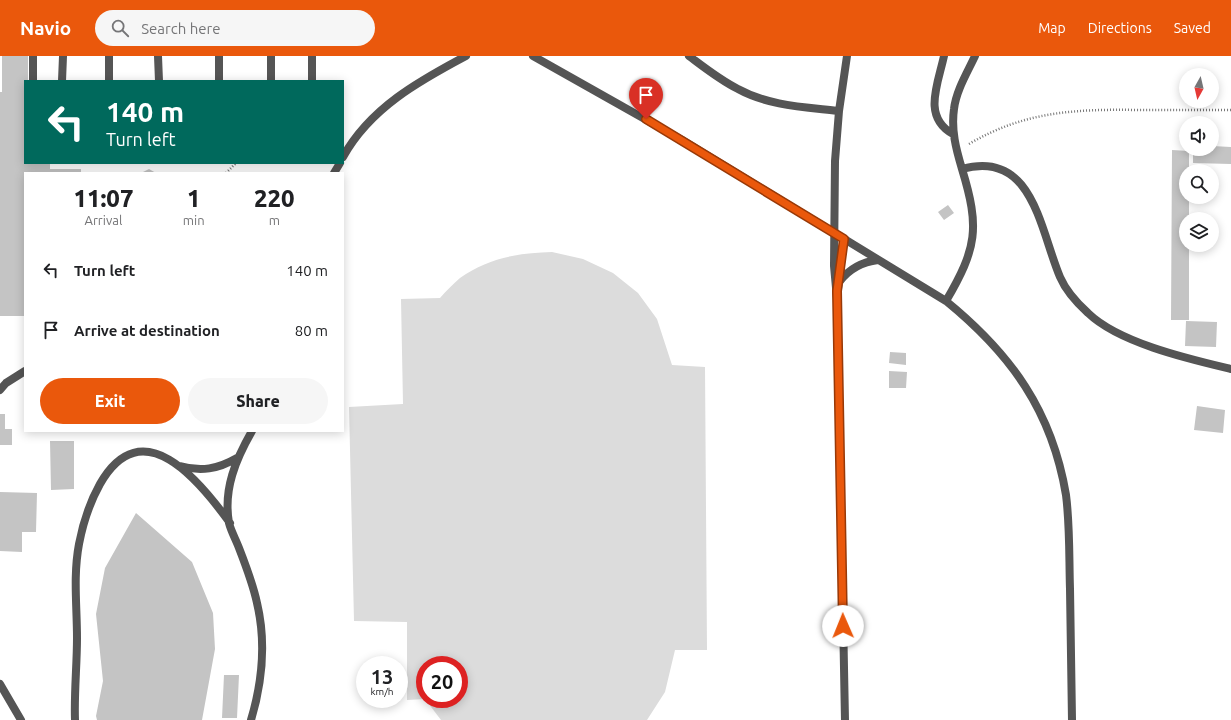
<!DOCTYPE html>
<style>
body{margin:0;font-family:Ubuntu,sans-serif;background:#f6f6f6;color:#202124;height:100vh;display:flex;flex-direction:column;font-size:15px;white-space:nowrap}
*{box-sizing:border-box;margin:0}
p{font-size:13px;color:#757577}
.icon{flex:none;width:22px;height:22px;fill:none;stroke:currentColor;stroke-width:2;stroke-linecap:round;stroke-linejoin:round}
.map{position:relative;flex:1;overflow:hidden}
.sheet{position:absolute;left:24px;top:116px;width:320px;height:260px;display:flex;flex-direction:column;background:#fff;border-radius:0px;box-shadow:0 2px 10px #0003}
.sheet>*{flex:none}
.banner{position:absolute;left:24px;top:24px;width:320px;height:84px;border-radius:0px;box-shadow:0 2px 10px #0003;background:#00695c;color:#fff;overflow:hidden}
.needle{width:26px;rotate:188deg}
.controls{position:absolute;left:1179px;top:12px;display:grid;gap:8px}
.controls a{display:grid;place-items:center;width:40px;height:40px;border-radius:50%;background:#fff;box-shadow:0 2px 10px #0003;font-size:20px}
.speed{position:absolute;left:356px;top:600px;display:flex;gap:8px;font-size:20px;font-weight:700;text-align:center}
.speed>*{display:grid;place-content:center;width:52px;height:52px;border-radius:50%;background:#fff;box-shadow:0 2px 10px #0003;line-height:1}
.speed small{font-size:10px;font-weight:400}
.speed .limit{border:6px solid #d22;background:#fff;color:#111}
.pin{position:absolute;display:grid;place-items:center;width:34px;height:34px;color:#fff;margin:-41px -17px;border-radius:50% 50% 50% 0;rotate:-45deg;box-shadow:0 0 4px #0007}
.pin .icon{rotate:45deg}
.me{position:absolute;width:44px;margin:-22px;rotate:359deg;stroke-linejoin:round;filter:drop-shadow(0 0 3px #0008)}
.turn{display:flex;align-items:center;gap:14px;height:84px;padding:0 16px;font-size:18px}
.turn .icon{width:52px;height:52px;stroke-width:2.5}
.turn b{display:block;font-size:28px;line-height:34px}
.eta{display:flex;justify-content:space-evenly;align-items:center;height:68px;text-align:center}
.eta b{font-size:24px;font-weight:800;line-height:28px}
.action{display:flex;gap:8px;margin-top:auto;padding:8px 16px}
.action a{flex:1;height:46px;border-radius:24px;background:#ea580c;color:#fff;font-size:16px;font-weight:800;line-height:46px;text-align:center}
.action a+a{background:#f6f6f6;color:#202124}
ul{padding:0;list-style:none}
li{display:flex;align-items:center;gap:12px;height:60px;padding:0 16px}
li div{flex:1}
li b{display:block;font-size:15px}
li em{font-style:normal}
header{display:flex;align-items:center;gap:24px;box-sizing:border-box;height:56px;padding:0 20px;background:#ea580c;color:#fff}
header strong{font-size:19px}
nav{display:flex;gap:22px;margin-inline-start:auto;font-size:14px}
.search{width:280px;height:36px;background:#f6f6f6;display:flex;align-items:center;gap:10px;box-sizing:border-box;padding:0 14px;border-radius:22px;color:#757577;font-size:15px}
.map>svg:first-child{display:block}
</style>
<header>
<strong>Navio</strong>
<div class="search"><svg class="icon" aria-label="search" viewBox="0 0 24 24"><circle cx="10" cy="10" r="6"/><path d="M15 15l6 6"/></svg>Search here</div>
<nav><a>Map</a><a>Directions</a><a>Saved</a></nav>
</header>
<div class="map">
<svg width="1231" height="664" viewBox="0 0 1231 664">
<rect width="100%" height="100%" fill="#fff"/>
<!-- green -->
<path fill="#dcdcdc" d="M552 196 583 203 613 217 638 237 657 263 672 309 705 311 707 594H675L665 636 647 664H441L425 643H459V609H425V643L407 644V566L354 565 349 351 403 348 401 243 440 242C446 235 453 228 460 222 488 202 518 197 552 196Z"/>
<!-- building -->
<path fill="#c4c4c4" d="M2 0H28V25H25V107H50V113H81V117H25V260H0V36H2Z
M1212 90 1231 91V108L1193 107V93H1212Z
M1172 94 1189 95V115H1186V141H1189V163H1186V189H1189V264H1171Z
M149 113 156 117H141Z
M948 149 954 157 944 164 938 156Z
M1186 265 1217 266 1216 291 1185 290Z
M890 296 906 297V309L889 307Z
M889 315 907 316 906 332H889Z
M1197 350 1225 354 1223 377 1194 374Z
M0 358H5V373H12V389H0Z
M50 385H74V433L51 434Z
M0 436 37 437 36 476H22V496L0 495Z
M136 457 192 506 213 557 215 593 202 664H97L96 660 103 625 96 558 105 512Z
M224 619H239L237 662H222Z"/>
<g fill="none" stroke-linecap="round" stroke-linejoin="round">
<!-- path -->
<path stroke="#777" stroke-width="2.5" stroke-dasharray="1 2" stroke-linecap="butt" d="M969 88C1025 55 1076 53 1139 54 1170 54 1200 54 1231 54
M226 117 236 107"/>
<!-- service -->
<path stroke="#555" stroke-width="8" d="M33 0V25
M158 0 159 25
M219 0V25
M312 0V25
M533 0 682 84 946 245C1011 298 1052 355 1066 439 1070 470 1069 502 1070 533 1071 577 1071 620 1072 664
M689 0C705 12 720 24 738 33 769 50 805 51 839 55
M944 0C938 28 922 61 953 78
M62 25 63 0
M109 25V0
M271 25V0
M343 101C370 52 419 25 466 0
M962 113C1033 93 1040 174 1060 221 1066 235 1077 247 1088 257 1119 287 1189 303 1231 313
M334 117 340 107
M840 225C850 212 862 206 878 204
M838 233 844 183
M946 245C977 192 980 172 962 113 956 93 951 74 954 53 956 35 967 17 975 0
M0 334 6 327 25 315
M180 410C201 416 218 413 237 402
M0 628 21 664
M75 664C74 637 77 609 77 582 77 550 73 520 79 488 83 467 90 446 100 428 142 354 199 424 230 467
M251 664C262 627 266 585 257 547 253 528 246 510 239 492 236 484 231 475 229 467 223 433 236 403 252 375
M845 664 837 243 834 210 835 105 839 55 847 0"/>
</g>
<g fill="none" stroke-linecap="round" stroke-linejoin="round">
<defs>
<path id="route" d="M646 63 844 183 837 235 843 570"/>
</defs>
<!-- route casing -->
<use href="#route" stroke="#983908" stroke-width="10"/>
<!-- route -->
<use href="#route" stroke="#ea580c" stroke-width="7"/>
</g>
</svg>
<div class="controls">
<a><svg class="needle" viewBox="-14 -14 28 28"><path d="M0-13l5 13h-10z" fill="#e53935"/><path d="M0 13l5-13h-10z" fill="#757577"/></svg></a>
<a><svg class="icon" aria-label="sound" viewBox="0 0 24 24"><path d="M4 9h4l5-4v14l-5-4H4zM17 9q2 3 0 6"/></svg></a>
<a><svg class="icon" aria-label="search" viewBox="0 0 24 24"><circle cx="10" cy="10" r="6"/><path d="M15 15l6 6"/></svg></a>
<a><svg class="icon" aria-label="layers" viewBox="0 0 24 24"><path d="M12 4l9 5-9 5-9-5zM3 14l9 5 9-5"/></svg></a>
</div>
<div class="speed"><div>13<small>km/h</small></div><div class="limit">20</div></div>
<div class="pin" style="left:646px;top:63px;background:#d93025"><svg class="icon" aria-label="arrive" viewBox="0 0 24 24"><path d="M6 21V4h12l-3 4 3 4H6"/></svg></div>
<svg class="me" style="left:843px;top:570px" viewBox="-20 -20 40 40"><circle r="19" fill="#fff"/><path d="M0-13L10 11 0 6-10 11z" fill="#ea580c"/></svg>
<div class="banner">
<div class="turn"><svg class="icon" aria-label="left" viewBox="0 0 24 24"><path d="M17 20v-9H6M10 6l-5 5 5 5"/></svg><div><b>140 m</b>Turn left</div></div>
</div>
<section class="sheet">
<div class="eta">
<div><b>11:07</b><p>Arrival</p></div>
<div><b>1</b><p>min</p></div>
<div><b>220</b><p>m</p></div>
</div>
<ul>
<li><svg class="icon" aria-label="left" viewBox="0 0 24 24"><path d="M17 20v-9H6M10 6l-5 5 5 5"/></svg><div><b>Turn left</b></div><em>140 m</em></li>
<li><svg class="icon" aria-label="arrive" viewBox="0 0 24 24"><path d="M6 21V4h12l-3 4 3 4H6"/></svg><div><b>Arrive at destination</b></div><em>80 m</em></li>
</ul>
<div class="action"><a>Exit</a><a>Share</a></div>
</section>
</div>
